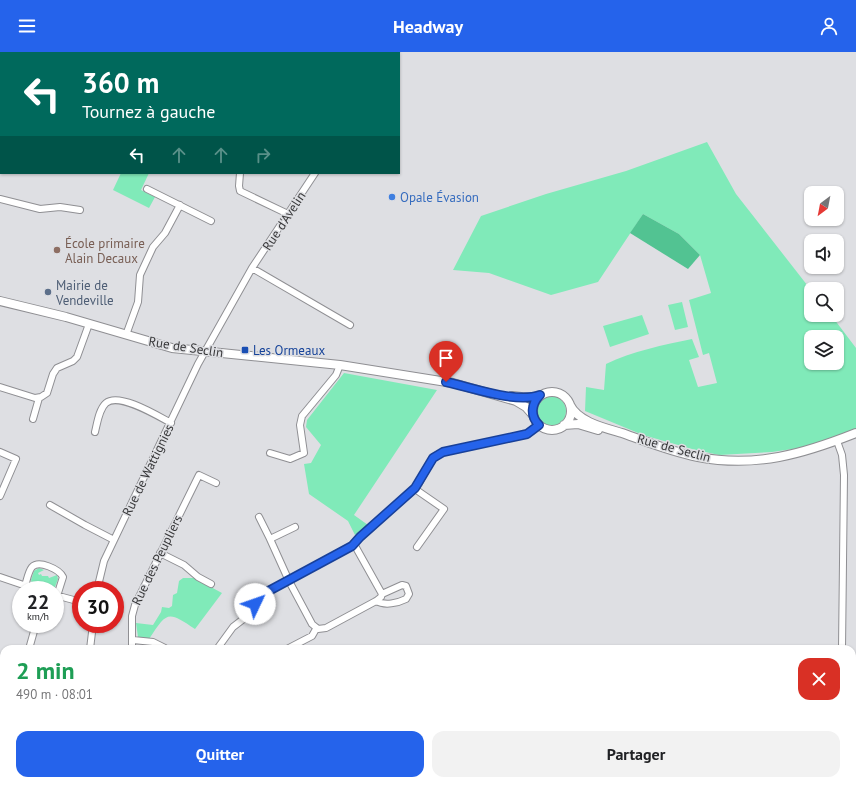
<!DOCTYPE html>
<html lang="fr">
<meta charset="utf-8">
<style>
body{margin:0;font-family:"PT Sans",sans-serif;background:#f2f2f2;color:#202124;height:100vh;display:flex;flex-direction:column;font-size:15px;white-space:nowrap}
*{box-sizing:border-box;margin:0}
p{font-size:13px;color:#757577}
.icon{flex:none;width:22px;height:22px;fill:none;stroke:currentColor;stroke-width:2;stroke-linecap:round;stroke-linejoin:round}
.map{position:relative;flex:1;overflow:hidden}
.details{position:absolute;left:0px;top:593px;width:856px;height:140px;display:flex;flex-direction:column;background:#fff;border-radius:12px 12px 0 0;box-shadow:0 1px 3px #0004}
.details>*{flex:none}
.guide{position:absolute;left:0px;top:0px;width:400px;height:122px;box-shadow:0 1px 3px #0004;background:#00695c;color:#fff;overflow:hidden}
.needle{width:26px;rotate:212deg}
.buttons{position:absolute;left:804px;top:134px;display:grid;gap:8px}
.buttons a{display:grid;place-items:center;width:40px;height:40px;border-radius:8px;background:#fff;box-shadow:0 1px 3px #0004;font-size:20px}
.speed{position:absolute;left:12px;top:529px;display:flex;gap:8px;font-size:20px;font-weight:700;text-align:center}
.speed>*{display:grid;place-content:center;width:52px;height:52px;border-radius:50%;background:#fff;box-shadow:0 1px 3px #0004;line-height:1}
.speed small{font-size:10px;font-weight:400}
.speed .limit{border:6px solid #d22;background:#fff;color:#111}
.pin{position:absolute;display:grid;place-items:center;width:34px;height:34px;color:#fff;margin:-41px -17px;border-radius:50% 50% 50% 0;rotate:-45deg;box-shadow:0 0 4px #0007}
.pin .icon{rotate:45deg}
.me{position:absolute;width:44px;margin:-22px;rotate:48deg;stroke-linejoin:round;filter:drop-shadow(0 0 3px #0008)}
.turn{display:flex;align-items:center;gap:14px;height:84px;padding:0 16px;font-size:18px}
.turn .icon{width:52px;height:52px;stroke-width:2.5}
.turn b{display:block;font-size:28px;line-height:34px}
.lanes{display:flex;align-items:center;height:38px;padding:0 16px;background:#0003;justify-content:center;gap:20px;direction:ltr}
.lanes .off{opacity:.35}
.round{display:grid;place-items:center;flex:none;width:42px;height:42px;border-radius:12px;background:#f2f2f2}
.headline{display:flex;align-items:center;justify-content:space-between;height:68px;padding:0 16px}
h1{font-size:24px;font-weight:700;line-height:30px;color:#1e9e55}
.cta{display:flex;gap:8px;margin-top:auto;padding:8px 16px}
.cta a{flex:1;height:46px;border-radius:12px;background:#2563eb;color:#fff;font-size:16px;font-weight:700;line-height:46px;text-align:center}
.cta a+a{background:#f2f2f2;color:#202124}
header{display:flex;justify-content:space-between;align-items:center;height:52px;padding:0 16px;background:#2563eb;color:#fff;font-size:18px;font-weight:700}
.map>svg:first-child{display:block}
</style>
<header><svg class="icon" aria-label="menu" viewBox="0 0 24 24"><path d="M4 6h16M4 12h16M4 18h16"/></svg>Headway<svg class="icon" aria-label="person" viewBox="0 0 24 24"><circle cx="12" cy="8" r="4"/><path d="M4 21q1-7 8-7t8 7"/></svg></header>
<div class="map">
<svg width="856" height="733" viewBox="0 0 856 733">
<rect width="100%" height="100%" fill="#dedfe3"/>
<!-- green -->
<path fill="#80eab9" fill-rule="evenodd" d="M707 90 736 142 811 238V263H831L856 296V377L806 395 772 400 719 403 692 397 643 383 585 359 586 335 604 338 606 312C632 299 664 293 692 287L699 305 689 308 698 335 717 331 709 301 703 303 689 248 711 241 700 203 679 182 643 162 598 230 551 243 489 221 453 218 481 164 546 142 626 119ZM811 285H837V311H811Z
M121 121H149L141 138 155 145 149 156 113 138Z
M682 250 688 275 675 278 668 253Z
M642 263 649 282 610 295 603 274Z
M344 321 437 338 354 463 368 473 355 483 348 469 309 442 304 412 311 411 321 393 306 375 307 368Z
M536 359a15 15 0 1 1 30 0a15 15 0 1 1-30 0Z
M39 516 44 518 38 521 39 523 41 522 42 524H48L49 526 57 523 58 527 55 535 51 537 32 531 31 528 34 519Z
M183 526H194L222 541 195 577C167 558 167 560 149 587L138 585 136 571 153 573 161 560 162 555 169 556 172 554 173 543 177 541 179 529Z"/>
<!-- forest -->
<path fill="#52c392" d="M643 162 679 182 700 203 688 217 630 181Z"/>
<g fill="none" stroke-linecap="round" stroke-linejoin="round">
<defs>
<path id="minor" d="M147 0 149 1
M71 1 73 0
M395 1 396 0
M0 66 1 65
M240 121 239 134 240 139 288 162
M147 137 211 169
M0 147 40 157 60 155 80 158
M252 216 350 273
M126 283 138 250 140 223 153 195 165 181 180 153
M0 335 35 346 41 345 47 341 53 322 57 316 73 309 77 305 89 272
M33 367 39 346
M95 380C97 372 99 357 106 351 119 340 158 364 171 371
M837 389 842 403 844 423 842 597
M0 400 16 407 0 444
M270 401 290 407 304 401 300 373 302 364 336 323 340 313
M415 437 444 457 417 495
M50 453 85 473 114 488
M259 465 270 487
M295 475 270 487 289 529 312 572 318 577 326 576 376 549 381 545 382 542 354 492
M160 501 184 513 198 525 211 532
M0 525 38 538
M25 534C27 528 28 520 32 515 39 508 59 517 63 525L57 544
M97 538 104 509 198 312 252 216 315 121
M55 543 81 550
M376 549C385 554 398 551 406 547L409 542 406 534 402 533 382 542
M133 588 153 590 165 596
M29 597 36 572
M90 597 93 572
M132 597V564L135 553 199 423 216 431
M217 597 233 575 246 565 263 542 351 494 360 485 410 441 419 431 433 405 443 400 527 382 539 373
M287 597 312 584 316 577
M0 680H4"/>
<path id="major" d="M0 249 66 265 172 296 340 313 453 331 516 349 526 355 533 363
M533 359a19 19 0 1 1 38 0a19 19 0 1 1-38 0Z
M512 344 530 346 539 344
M570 353C578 370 605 376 622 381 647 390 672 400 698 405 756 416 803 402 856 381
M564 373 578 372 598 378"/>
</defs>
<!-- minor casing -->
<use href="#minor" stroke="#8f8f93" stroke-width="8"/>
<!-- major casing -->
<use href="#major" stroke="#8f8f93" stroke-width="10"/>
<!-- minor -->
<use href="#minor" stroke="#fff" stroke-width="6"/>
<!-- major -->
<use href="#major" stroke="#fff" stroke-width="8"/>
</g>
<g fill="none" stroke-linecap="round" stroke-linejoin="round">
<defs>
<path id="route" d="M255 552 263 542 352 494 360 485 415 436 433 406 443 400 527 382 539 373C530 364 531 352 540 343 516 352 471 335 446 330"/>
</defs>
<!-- route casing -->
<use href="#route" stroke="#184099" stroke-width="10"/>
<!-- route -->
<use href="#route" stroke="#2563eb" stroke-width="7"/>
</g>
<!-- markers -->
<circle fill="#3f7fe0" stroke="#dedfe3" stroke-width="1.5" cx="392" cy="145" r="4"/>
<circle fill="#8d6e63" stroke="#dedfe3" stroke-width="1.5" cx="57" cy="198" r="4"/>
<circle fill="#5c6f8a" stroke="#dedfe3" stroke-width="1.5" cx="48" cy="240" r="4"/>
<rect fill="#1a4fb4" stroke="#dedfe3" stroke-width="1.5" x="241" y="294" width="8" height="8" rx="2"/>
<g text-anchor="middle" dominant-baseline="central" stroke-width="3" stroke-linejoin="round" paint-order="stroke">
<!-- shop labels -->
<g font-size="13" fill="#366cbe" stroke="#dedfe3" text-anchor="start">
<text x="400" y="145">Opale Évasion</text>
</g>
<!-- street labels -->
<g font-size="13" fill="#373739" stroke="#dedfe3">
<text transform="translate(284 169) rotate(-57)">Rue d'Avelin</text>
<text transform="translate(186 295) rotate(9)">Rue de Seclin</text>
<text transform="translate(674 396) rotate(15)">Rue de Seclin</text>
<text transform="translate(148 418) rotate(-64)">Rue de Wattignies</text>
<text transform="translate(157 508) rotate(-64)">Rue des Peupliers</text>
</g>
<!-- education labels -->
<g font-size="13" fill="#785e54" stroke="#dedfe3" text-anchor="start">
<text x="65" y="191">École primaire<tspan x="65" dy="15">Alain Decaux</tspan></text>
</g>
<!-- service labels -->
<g font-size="13" fill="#4e5e75" stroke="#dedfe3" text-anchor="start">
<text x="56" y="233">Mairie de<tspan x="56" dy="15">Vendeville</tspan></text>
</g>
<!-- transit labels -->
<g font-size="13" fill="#164399" stroke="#dedfe3" text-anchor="start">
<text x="253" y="298">Les Ormeaux</text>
</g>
</g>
</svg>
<div class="buttons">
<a><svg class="needle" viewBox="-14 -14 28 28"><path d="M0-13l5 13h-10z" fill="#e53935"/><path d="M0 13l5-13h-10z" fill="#757577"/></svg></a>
<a><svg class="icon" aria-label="sound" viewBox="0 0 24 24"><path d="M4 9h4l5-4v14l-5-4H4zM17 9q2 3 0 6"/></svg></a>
<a><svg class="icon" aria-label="search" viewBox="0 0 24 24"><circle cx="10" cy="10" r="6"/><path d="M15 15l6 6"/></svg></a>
<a><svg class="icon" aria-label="layers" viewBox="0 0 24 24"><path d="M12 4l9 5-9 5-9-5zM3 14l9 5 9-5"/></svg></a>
</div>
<div class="speed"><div>22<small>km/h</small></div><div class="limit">30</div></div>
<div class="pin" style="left:446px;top:330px;background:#d93025"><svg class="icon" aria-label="arrive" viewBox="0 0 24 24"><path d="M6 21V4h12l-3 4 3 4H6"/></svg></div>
<svg class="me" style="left:255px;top:552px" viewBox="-20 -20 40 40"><circle r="19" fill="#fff"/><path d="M0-13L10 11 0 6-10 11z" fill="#2563eb"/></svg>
<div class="guide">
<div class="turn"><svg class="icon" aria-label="left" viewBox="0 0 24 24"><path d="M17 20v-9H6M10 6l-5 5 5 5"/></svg><div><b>360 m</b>Tournez à gauche</div></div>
<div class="lanes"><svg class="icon" aria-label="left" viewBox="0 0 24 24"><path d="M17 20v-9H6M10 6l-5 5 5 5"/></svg><svg class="icon off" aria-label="ahead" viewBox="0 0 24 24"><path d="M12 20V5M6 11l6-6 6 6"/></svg><svg class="icon off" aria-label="ahead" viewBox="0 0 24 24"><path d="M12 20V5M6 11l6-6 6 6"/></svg><svg class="icon off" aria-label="right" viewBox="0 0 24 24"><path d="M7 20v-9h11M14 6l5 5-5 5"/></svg></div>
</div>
<section class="details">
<div class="headline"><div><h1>2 min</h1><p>490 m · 08:01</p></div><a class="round" style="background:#d93025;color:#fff"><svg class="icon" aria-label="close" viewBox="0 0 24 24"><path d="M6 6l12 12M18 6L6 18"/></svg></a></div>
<div class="cta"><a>Quitter</a><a>Partager</a></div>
</section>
</div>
